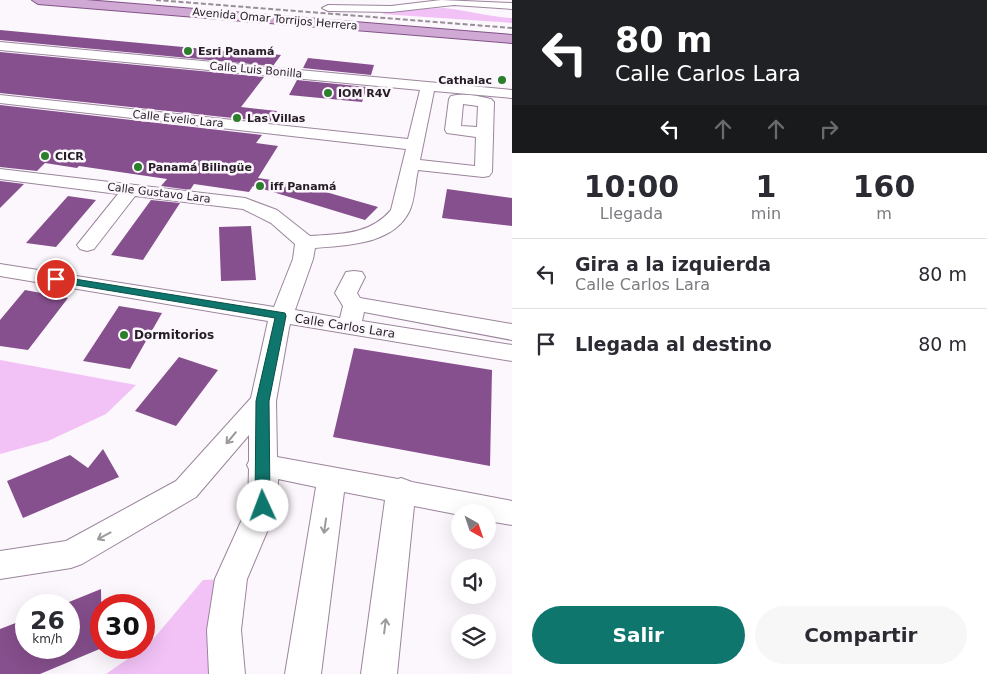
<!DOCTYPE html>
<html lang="es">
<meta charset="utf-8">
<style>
body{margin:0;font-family:"DejaVu Sans",sans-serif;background:#f7f7f7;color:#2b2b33;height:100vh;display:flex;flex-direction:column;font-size:19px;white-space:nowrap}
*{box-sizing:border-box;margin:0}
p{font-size:16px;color:#7c7c81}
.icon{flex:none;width:28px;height:28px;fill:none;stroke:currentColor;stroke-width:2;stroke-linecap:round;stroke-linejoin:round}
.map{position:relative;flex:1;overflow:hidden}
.drawer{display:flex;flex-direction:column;background:#fff;width:475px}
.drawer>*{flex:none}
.hud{background:#202124;color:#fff;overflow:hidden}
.needle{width:32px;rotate:140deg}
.controls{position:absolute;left:451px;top:504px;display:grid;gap:10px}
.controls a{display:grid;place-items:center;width:45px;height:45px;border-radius:50%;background:#fff;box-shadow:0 5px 20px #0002;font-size:25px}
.speed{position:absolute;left:15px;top:594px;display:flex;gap:10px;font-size:25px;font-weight:700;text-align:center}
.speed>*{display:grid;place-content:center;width:65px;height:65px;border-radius:50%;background:#fff;box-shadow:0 5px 20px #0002;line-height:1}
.speed small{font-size:12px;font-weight:400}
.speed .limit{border:8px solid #d22;background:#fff;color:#111}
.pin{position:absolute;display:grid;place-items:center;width:42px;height:42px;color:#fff;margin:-21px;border:2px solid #fff;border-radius:50%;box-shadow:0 1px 5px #0007}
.me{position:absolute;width:55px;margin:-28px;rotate:358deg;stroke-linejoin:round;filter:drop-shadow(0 0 4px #0008)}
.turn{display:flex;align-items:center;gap:18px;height:105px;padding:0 20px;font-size:22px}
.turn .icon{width:65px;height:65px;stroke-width:2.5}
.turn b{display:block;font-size:35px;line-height:42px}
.lanes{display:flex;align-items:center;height:48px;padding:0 20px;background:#0003;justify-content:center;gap:25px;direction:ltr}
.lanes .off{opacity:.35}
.eta{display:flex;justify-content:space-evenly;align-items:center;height:85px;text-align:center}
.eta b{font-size:30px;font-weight:800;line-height:35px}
.primary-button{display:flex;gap:10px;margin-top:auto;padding:10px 20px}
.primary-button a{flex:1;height:58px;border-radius:30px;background:#0f766e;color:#fff;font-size:20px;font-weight:800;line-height:58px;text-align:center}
.primary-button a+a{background:#f7f7f7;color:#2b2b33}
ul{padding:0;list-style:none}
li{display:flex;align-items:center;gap:15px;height:70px;padding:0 20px;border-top:1px solid #e1e1e2}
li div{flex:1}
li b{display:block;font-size:19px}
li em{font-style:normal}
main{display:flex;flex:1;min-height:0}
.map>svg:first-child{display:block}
</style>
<main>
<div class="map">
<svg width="512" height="674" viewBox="0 0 512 674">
<rect width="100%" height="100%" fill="#fcf7fc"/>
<!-- green -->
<path fill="#f2c2f7" d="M444 8C467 10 489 17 512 18V23L382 14 393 10Z
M0 360 136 385 106 414 48 441 0 454Z
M231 579 227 674H106L149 644 203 580Z"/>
<!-- building -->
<path fill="#864f8d" d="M0 30 237 52 239 50 281 55 273 66 0 40Z
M0 52 264 77 241 107 277 111 270 122 0 93Z
M308 58 374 65 371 75 303 68Z
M297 80 367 87 362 102 289 95Z
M0 105 262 135 256 143 278 146 258 178 298 184 378 207 365 220 253 186 249 192 194 184 190 190 161 186 167 179 79 166 77 168 45 163 37 171 0 167Z
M0 181 24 184 0 208Z
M447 189 512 198V226L442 218Z
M68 196 96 200 56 247 26 243Z
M151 200 180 203 143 260 111 255Z
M251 226 256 280 221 281 219 227Z
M25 290 68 298 28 350 0 346V320Z
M119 306 162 313 130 369 83 361Z
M354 348 492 370 490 466 333 437Z
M179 357 218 370 176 426 135 411Z
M103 449 119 477 23 518 7 481 70 455 88 468Z
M101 589 102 648 40 674H0V629L26 619V648H69V602Z"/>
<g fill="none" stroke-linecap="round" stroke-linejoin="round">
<defs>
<path id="minor" d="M441 0 512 3V9L454 5 391 12 328 11 322 8 328 5 391 6Z
M0 42 512 90V98L434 91 420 160 475 166 476 137 447 133 445 130 449 99 451 96C463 93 479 96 491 99L494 102 492 172 489 176 483 177 418 170C415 183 415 200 409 212 392 245 346 245 315 248L313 259 295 310 340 318 343 306 335 293 346 272 354 271 362 272 365 277 357 293 360 298 512 324V340L364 312 362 321 512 345V361L290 324 289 328 276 401 277 457 398 479 401 478 412 482 512 501V525L488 521V512H460V515L414 506 397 674H361L385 500 344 492 321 674H285L316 487 278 479V506L247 579 241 630 245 674H209L207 630 215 579 248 506 249 469 247 465 249 461V435L196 497 82 564 71 568 0 579V551L66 541 176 481 251 398 268 321 0 276V264L274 307 293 259 295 244 271 223 243 209 135 196 94 249 87 251 80 249 77 245 118 194 0 179V169L245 198 277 210 310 236C340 234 370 235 391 210L406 149 0 103V95L408 139 420 90 0 50ZM463 104 478 106 477 127 461 126Z"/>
<path id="major" d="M32 0H86L512 35V43L38 4Z"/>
</defs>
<!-- minor casing -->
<use href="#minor" stroke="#9b859d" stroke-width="2"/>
<!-- major casing -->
<use href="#major" stroke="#815386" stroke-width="2"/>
<!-- minor -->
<use href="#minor" fill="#fff" fill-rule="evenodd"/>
<!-- major -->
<use href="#major" fill="#d1a9d5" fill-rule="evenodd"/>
<!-- rail -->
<path stroke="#968f96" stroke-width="2" stroke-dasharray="5 2.5" stroke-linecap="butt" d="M156 0 512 28"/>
</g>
<!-- one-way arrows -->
<defs><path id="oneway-shaft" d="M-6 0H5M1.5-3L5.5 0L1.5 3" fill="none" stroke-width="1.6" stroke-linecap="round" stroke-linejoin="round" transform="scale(1.25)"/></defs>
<g stroke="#9d999d">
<use href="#oneway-shaft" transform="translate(231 438) rotate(130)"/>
<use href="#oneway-shaft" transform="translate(325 526) rotate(98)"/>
<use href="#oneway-shaft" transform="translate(104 536) rotate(152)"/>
<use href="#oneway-shaft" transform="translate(385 626) rotate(-83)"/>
</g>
<!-- route -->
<path fill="#0f766e" stroke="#0a4d48" d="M56 276 285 313 286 316 269 401 270 506 268 510 263 512 258 510 255 506 256 401 275 318 52 281 51 279 52 277Z"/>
<!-- markers -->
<g fill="#2b7e2b" stroke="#fcf7fc" stroke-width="2">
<circle cx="188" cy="51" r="5"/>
<circle cx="502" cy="80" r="5"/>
<circle cx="328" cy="93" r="5"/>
<circle cx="237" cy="118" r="5"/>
<circle cx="45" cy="156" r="5"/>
<circle cx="138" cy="167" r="5"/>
<circle cx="260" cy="186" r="5"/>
<circle cx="124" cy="335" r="5"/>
</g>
<g text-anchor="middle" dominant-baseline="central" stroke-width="5" stroke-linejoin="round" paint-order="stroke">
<!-- far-street labels -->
<g font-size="11" fill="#251c26" stroke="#fcf7fc">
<text transform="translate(275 19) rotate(5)">Avenida Omar Torrijos Herrera</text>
<text transform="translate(256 70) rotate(5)">Calle Luis Bonilla</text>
<text transform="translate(178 119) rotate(6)">Calle Evelio Lara</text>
<text transform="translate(159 193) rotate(7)">Calle Gustavo Lara</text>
</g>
<!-- far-poi labels -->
<g font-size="11" font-weight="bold" fill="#251c26" stroke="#fcf7fc" text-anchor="start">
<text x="198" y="51">Esri Panamá</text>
<text x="492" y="80" text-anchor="end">Cathalac</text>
<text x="338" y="93">IOM R4V</text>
<text x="247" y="118">Las Villas</text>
<text x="55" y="156">CICR</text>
<text x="148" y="167">Panamá Bilingüe</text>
<text x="270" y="186">iff Panamá</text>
</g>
<!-- street labels -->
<g font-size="12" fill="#251c26" stroke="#fcf7fc">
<text transform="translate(345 326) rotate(9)">Calle Carlos Lara</text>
</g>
<!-- poi labels -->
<g font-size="12" font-weight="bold" fill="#251c26" stroke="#fcf7fc" text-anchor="start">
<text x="134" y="335">Dormitorios</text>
</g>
</g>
</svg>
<div class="controls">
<a><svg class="needle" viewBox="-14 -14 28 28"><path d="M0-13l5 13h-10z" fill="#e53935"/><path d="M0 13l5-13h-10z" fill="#7c7c81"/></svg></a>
<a><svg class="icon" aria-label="sound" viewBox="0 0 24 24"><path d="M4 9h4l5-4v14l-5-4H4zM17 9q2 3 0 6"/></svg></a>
<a><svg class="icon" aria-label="layers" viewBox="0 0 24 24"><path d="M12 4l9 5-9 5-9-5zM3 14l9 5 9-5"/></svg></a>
</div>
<div class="speed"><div>26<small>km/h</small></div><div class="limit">30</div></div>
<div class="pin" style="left:56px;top:279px;background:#d93025"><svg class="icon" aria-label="arrive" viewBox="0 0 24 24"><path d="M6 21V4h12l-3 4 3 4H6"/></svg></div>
<svg class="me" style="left:263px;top:506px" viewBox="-20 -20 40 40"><circle r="19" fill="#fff"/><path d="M0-13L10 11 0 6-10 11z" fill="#0f766e"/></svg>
</div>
<section class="drawer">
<div class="hud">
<div class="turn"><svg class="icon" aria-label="left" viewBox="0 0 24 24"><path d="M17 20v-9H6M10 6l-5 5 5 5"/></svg><div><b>80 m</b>Calle Carlos Lara</div></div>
<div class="lanes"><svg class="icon" aria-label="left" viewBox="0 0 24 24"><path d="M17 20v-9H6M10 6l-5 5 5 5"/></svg><svg class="icon off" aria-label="ahead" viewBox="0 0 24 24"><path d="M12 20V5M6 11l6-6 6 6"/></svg><svg class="icon off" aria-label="ahead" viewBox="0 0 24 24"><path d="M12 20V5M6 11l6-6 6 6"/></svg><svg class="icon off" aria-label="right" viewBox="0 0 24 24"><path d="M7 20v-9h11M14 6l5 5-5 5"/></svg></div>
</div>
<div class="eta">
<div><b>10:00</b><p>Llegada</p></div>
<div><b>1</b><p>min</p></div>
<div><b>160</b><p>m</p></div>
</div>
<ul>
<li><svg class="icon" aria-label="left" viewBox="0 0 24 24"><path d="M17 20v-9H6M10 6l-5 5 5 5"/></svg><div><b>Gira a la izquierda</b><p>Calle Carlos Lara</p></div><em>80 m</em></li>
<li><svg class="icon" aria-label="arrive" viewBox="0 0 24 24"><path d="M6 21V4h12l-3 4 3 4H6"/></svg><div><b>Llegada al destino</b></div><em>80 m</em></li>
</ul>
<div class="primary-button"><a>Salir</a><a>Compartir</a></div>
</section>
</main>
